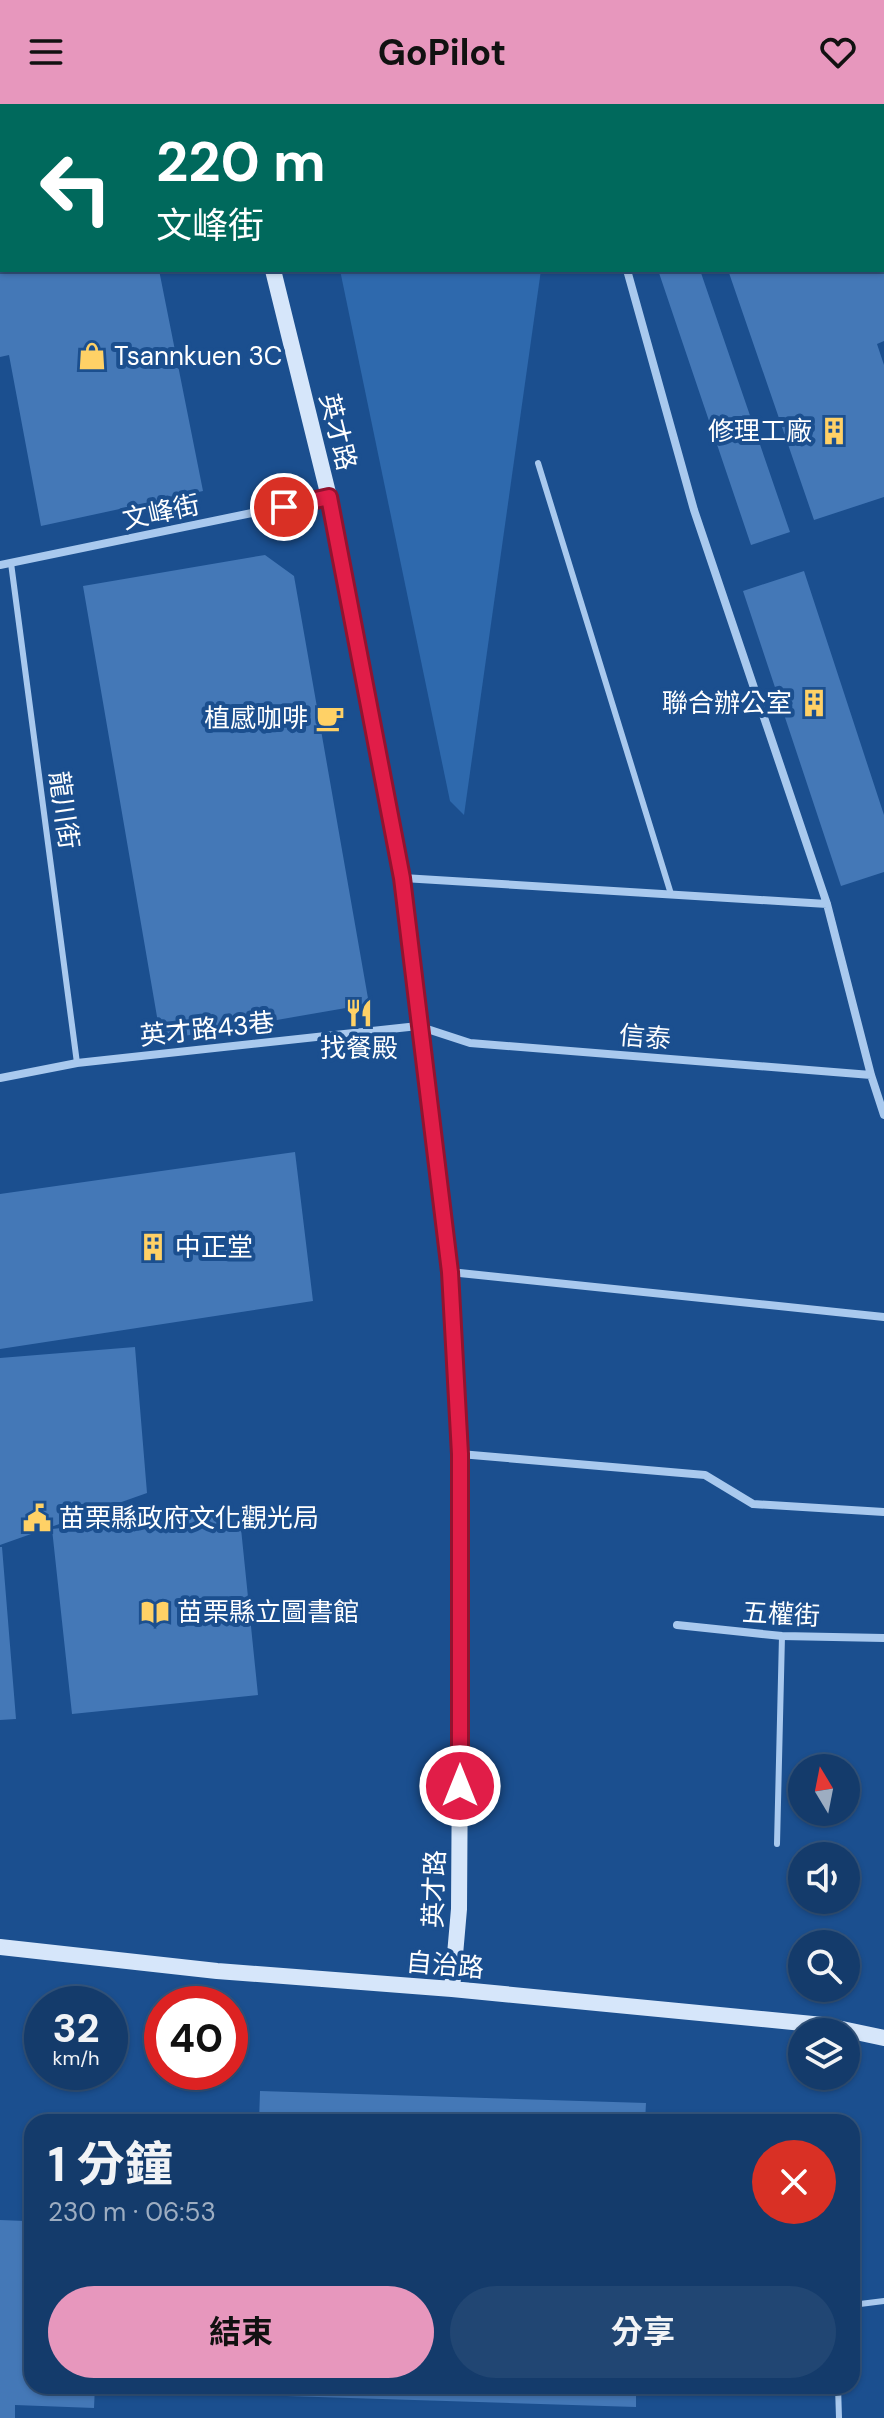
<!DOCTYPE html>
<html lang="zh-TW">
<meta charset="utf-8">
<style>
body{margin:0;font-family:"DM Sans","Noto Sans TC",sans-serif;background:#214673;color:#f1f3f6;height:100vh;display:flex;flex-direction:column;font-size:30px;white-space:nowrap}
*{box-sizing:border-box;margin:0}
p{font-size:26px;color:#9dadc1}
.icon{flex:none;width:44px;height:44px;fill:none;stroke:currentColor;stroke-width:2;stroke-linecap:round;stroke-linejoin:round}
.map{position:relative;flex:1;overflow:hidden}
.sheet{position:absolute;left:24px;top:2010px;width:836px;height:280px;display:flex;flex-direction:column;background:#143b6b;border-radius:24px;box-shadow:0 2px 6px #0004,0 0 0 2px #33557e}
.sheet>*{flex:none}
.banner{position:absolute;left:0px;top:0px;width:884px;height:168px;box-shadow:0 2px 6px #0004,0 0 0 2px #33557e;background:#00695c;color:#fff;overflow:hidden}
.needle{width:52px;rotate:350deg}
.tools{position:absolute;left:788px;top:1650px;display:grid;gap:16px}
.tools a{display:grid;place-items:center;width:72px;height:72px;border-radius:50%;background:#143b6b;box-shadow:0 2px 6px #0004,0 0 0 2px #33557e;font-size:40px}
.speed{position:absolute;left:24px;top:1882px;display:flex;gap:16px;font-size:40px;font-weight:700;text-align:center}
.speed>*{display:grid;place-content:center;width:104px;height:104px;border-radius:50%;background:#143b6b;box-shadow:0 2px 6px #0004,0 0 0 2px #33557e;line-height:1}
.speed small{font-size:20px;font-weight:400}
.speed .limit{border:12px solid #d22;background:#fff;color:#111}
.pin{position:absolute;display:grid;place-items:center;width:68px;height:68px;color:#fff;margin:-34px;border:4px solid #fff;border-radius:50%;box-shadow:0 2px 8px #0007}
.me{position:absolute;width:88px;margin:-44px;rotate:0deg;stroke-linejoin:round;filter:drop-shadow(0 0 6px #0008)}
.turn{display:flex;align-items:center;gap:28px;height:168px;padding:0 24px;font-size:36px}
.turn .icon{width:104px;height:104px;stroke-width:2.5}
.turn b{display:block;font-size:56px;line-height:68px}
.round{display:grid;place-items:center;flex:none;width:84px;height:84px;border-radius:42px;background:#214673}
.summary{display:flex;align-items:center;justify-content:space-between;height:136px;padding:0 24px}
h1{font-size:48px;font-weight:700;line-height:60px}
.primary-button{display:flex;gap:16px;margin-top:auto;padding:16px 24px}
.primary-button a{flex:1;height:92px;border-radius:48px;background:#e797bd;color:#111;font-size:32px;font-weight:700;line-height:92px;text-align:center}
.primary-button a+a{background:#214673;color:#f1f3f6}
header{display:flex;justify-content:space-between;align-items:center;height:104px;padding:0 24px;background:#e797bd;color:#111;font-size:36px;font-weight:700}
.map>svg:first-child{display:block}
</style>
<header><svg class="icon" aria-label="menu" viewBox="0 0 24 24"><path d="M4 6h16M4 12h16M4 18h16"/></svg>GoPilot<svg class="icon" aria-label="heart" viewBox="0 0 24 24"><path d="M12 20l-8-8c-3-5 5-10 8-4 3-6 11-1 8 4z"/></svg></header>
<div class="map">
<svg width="884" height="2314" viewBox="0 0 884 2314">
<rect width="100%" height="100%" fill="#1b4f8f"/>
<!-- green -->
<path fill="#2e69ad" d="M340 166H541L464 711 450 697Z"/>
<!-- building -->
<path fill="#4478b7" d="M0 166H159L203 387 41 422 9 251 0 253Z
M658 166H700L790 428 751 441Z
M728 166H884V237L877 240 884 261V393L814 416Z
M265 451 294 472 369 900 161 936 83 482Z
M804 467 884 711V768L841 782 743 487Z
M295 1048 313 1197 0 1245V1090Z
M135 1243 147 1389 0 1441V1254Z
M239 1405 258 1591 72 1610 52 1425Z
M0 1443H2L16 1615 0 1616Z
M260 1987 646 1999 645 2018H259Z
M0 2116 25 2117 24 2133 32 2134V2282H95L94 2304 15 2301V2314H0Z
M250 2282H636V2303L250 2291Z"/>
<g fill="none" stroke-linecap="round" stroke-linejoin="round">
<!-- lane -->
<path stroke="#a9c9ee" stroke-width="6" d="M538 359 671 790
M11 459 77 959
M777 1740 782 1532
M852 2201 884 2197
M838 2282 839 2314"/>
<!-- street -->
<path stroke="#a9c9ee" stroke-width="8" d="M627 166 694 406 827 800 871 971 884 1011
M0 461 329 393
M403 774 827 800
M0 974 77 959 418 922 470 939 871 971
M450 1168 884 1213
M460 1350 705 1371 753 1400 884 1408
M677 1521 782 1532 884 1534"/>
<!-- secondary -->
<path stroke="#d6e6fa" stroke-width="16" d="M234 0V2
M273 166 329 393 402 774 450 1168 460 1350 461 1499 459 1805 452 1885
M0 1843 217 1867 452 1885 823 1921 884 1934"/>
</g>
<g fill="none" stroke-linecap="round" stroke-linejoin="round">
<defs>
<path id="route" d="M284 403 329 393 402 774 450 1168 460 1350V1682"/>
</defs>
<!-- route casing -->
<use href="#route" stroke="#92132f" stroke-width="20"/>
<!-- route -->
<use href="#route" stroke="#e11d48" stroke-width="14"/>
</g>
<!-- icons -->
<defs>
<symbol id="shop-bare" viewBox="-9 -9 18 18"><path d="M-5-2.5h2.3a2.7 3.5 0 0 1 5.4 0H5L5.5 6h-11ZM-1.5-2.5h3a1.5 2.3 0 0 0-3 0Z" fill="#ffd166" stroke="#1b4f8f" stroke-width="2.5" paint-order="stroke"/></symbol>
<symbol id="building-bare" viewBox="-9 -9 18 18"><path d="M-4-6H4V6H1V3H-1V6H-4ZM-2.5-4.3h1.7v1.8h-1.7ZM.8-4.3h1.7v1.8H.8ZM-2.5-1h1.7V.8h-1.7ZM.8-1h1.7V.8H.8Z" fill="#ffd166" stroke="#1b4f8f" stroke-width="2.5" paint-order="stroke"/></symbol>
<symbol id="cafe-bare" viewBox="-9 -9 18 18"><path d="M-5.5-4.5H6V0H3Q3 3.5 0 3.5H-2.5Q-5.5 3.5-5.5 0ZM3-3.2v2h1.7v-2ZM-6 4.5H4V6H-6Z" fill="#ffd166" stroke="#1b4f8f" stroke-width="2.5" paint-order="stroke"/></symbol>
<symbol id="restaurant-bare" viewBox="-9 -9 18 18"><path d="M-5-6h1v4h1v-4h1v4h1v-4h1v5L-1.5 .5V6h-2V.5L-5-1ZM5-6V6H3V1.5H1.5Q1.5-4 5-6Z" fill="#ffd166" stroke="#1b4f8f" stroke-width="2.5" paint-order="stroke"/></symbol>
<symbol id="civic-bare" viewBox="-9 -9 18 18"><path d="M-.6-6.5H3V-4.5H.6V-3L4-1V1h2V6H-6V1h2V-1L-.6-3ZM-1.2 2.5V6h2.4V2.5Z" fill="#ffd166" stroke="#1b4f8f" stroke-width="2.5" paint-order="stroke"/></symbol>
<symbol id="library-bare" viewBox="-9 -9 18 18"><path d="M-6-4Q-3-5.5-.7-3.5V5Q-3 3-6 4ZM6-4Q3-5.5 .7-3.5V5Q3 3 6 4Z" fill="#ffd166" stroke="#1b4f8f" stroke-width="2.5" paint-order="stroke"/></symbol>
</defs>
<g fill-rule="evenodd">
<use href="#shop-bare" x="72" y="232" width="40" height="40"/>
<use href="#building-bare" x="814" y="307" width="40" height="40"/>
<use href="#building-bare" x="794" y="579" width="40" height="40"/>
<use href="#cafe-bare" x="310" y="594" width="40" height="40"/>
<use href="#restaurant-bare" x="339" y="889" width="40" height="40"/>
<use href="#building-bare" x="133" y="1123" width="40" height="40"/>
<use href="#civic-bare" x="17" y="1394" width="40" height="40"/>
<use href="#library-bare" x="135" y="1488" width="40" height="40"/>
</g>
<g text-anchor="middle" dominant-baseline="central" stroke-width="8" stroke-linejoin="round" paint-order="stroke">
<!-- poi labels -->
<g font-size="26" fill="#fff" stroke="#1b4f8f" text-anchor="start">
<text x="114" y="252">Tsannkuen 3C</text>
<text x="812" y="327" text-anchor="end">修理工廠</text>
<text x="792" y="599" text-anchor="end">聯合辦公室</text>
<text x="308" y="614" text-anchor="end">植感咖啡</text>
<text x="359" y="944" text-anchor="middle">找餐殿</text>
<text x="175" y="1143">中正堂</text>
<text x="59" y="1414">苗栗縣政府文化觀光局</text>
<text x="177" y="1508">苗栗縣立圖書館</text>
</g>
<!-- street labels -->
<g font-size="26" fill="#fff" stroke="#1b4f8f">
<text transform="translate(338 328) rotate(76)">英才路</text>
<text transform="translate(161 408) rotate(-12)">文峰街</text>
<text transform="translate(64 706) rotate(82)">龍川街</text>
<text transform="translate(207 925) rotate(-6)">英才路43巷</text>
<text transform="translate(645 933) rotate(5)">信泰</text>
<text transform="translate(781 1510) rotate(3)">五權街</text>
<text transform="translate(434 1785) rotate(-88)">英才路</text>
<text transform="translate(445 1861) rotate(5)">自治路</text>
</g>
</g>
</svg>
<div class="tools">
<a><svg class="needle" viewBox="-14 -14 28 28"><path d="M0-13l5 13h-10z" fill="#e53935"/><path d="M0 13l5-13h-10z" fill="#9dadc1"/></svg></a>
<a><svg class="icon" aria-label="sound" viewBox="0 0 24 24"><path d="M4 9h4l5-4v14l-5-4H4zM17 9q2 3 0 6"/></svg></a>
<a><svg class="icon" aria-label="search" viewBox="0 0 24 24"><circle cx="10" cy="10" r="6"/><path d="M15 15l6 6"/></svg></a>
<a><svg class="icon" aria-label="layers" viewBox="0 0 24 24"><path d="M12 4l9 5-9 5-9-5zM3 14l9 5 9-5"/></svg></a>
</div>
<div class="speed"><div>32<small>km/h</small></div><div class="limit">40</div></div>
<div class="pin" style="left:284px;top:403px;background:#d93025"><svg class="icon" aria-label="arrive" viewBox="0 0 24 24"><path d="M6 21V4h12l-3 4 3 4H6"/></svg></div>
<svg class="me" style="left:460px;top:1682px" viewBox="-20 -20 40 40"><circle r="17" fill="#e11d48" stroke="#fff" stroke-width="3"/><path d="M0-11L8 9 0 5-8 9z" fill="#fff"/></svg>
<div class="banner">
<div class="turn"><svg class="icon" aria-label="left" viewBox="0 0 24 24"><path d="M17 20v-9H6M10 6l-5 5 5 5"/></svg><div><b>220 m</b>文峰街</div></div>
</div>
<section class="sheet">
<div class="summary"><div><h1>1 分鐘</h1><p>230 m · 06:53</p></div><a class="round" style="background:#d93025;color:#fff"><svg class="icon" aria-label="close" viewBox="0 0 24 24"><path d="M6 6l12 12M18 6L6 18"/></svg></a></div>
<div class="primary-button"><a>結束</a><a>分享</a></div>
</section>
</div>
